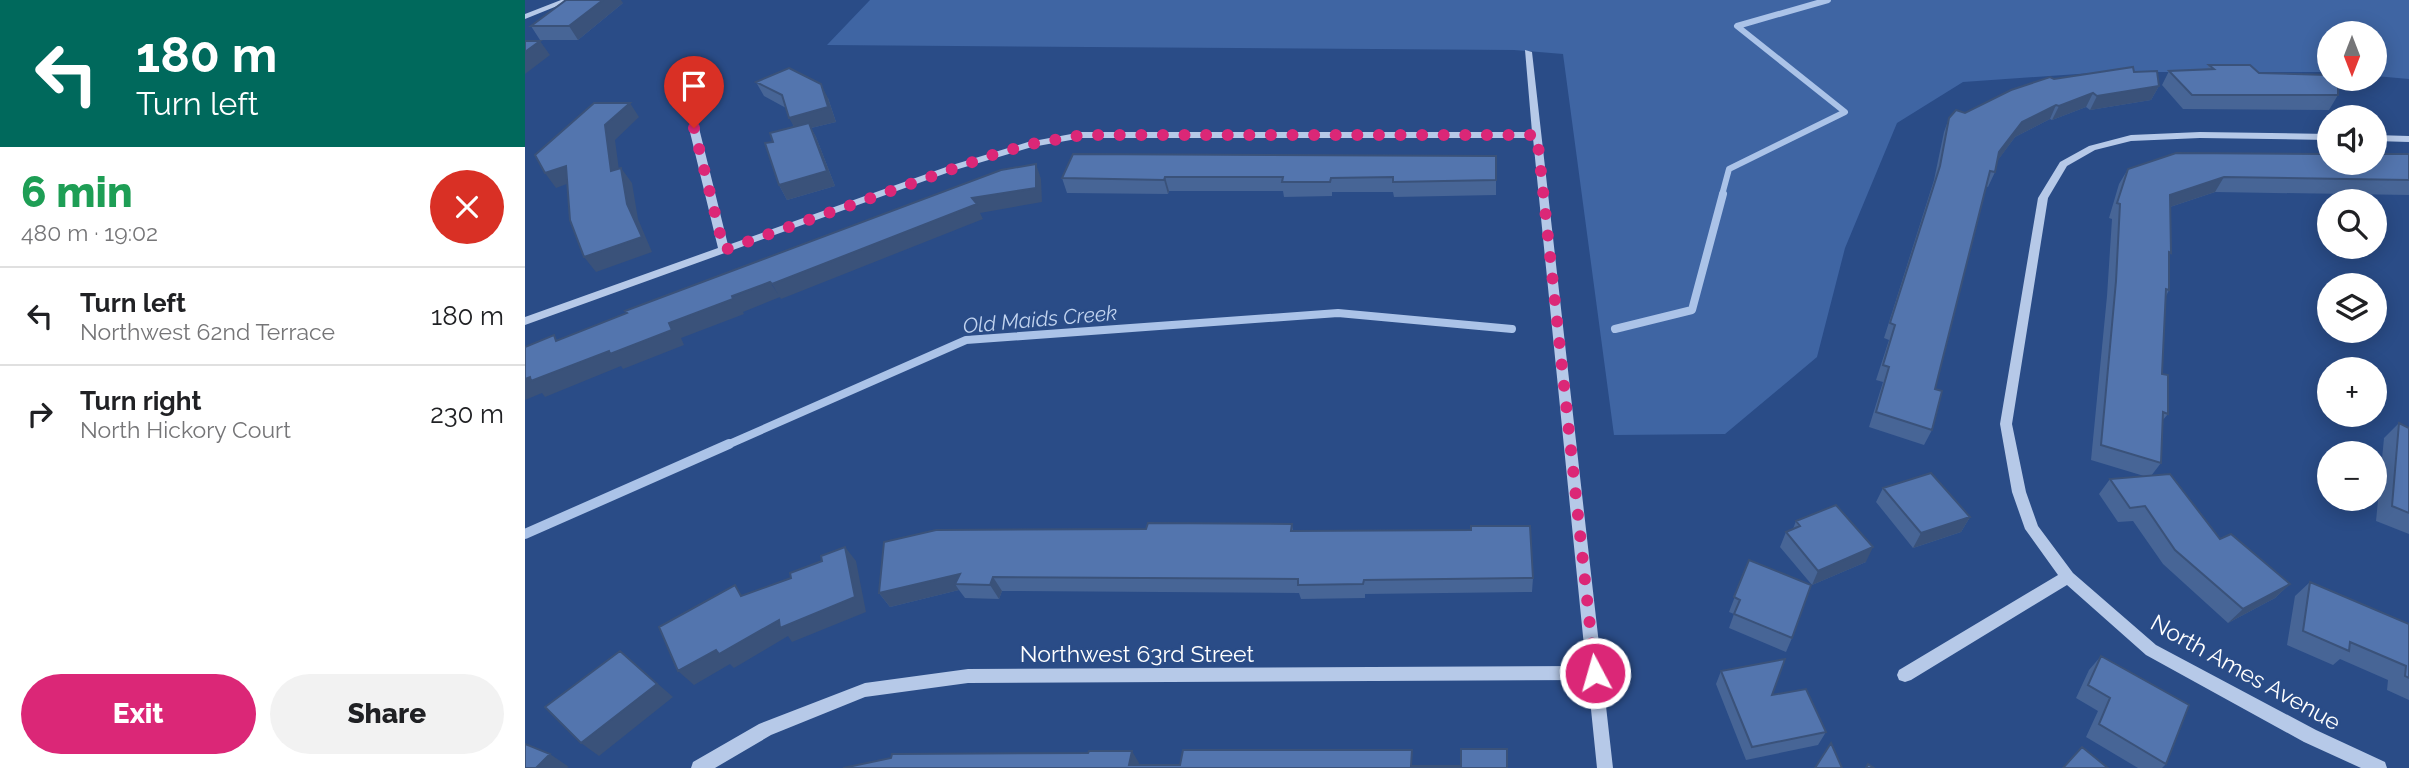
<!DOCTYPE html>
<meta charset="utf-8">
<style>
body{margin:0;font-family:Raleway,sans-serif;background:#f2f2f2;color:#202124;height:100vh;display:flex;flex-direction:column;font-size:26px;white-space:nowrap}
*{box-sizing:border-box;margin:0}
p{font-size:23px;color:#757577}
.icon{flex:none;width:38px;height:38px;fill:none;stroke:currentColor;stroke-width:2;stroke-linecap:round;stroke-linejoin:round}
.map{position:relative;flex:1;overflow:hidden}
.details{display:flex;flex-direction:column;background:#fff;width:525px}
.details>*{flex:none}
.top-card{background:#00695c;color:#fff;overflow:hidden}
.needle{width:46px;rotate:180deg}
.fabs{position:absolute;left:1792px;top:21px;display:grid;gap:14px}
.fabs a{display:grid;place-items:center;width:70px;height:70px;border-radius:50%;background:#fff;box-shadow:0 4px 18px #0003;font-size:35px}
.pin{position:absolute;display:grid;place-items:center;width:60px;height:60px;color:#fff;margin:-72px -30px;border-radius:50% 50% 50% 0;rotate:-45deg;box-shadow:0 0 7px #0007}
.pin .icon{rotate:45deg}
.me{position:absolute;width:77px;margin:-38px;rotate:354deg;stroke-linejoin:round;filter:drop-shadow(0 0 5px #0008)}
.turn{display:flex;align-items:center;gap:24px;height:147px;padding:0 21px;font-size:32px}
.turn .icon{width:91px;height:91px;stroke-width:2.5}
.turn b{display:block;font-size:49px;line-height:60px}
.round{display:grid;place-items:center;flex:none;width:74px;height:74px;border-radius:37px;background:#f2f2f2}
.overview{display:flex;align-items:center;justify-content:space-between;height:119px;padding:0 21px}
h1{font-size:42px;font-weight:800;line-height:52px;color:#1e9e55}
.cta{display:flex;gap:14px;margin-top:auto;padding:14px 21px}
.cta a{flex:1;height:80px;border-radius:42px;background:#db2777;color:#fff;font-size:28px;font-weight:800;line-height:80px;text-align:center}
.cta a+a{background:#f2f2f2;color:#202124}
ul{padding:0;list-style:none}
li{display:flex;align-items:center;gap:21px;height:98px;padding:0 21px;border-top:2px solid #e0e0e0}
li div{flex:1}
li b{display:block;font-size:26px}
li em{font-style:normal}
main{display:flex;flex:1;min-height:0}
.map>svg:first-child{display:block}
</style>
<main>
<section class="details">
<div class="top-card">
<div class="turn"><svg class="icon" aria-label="left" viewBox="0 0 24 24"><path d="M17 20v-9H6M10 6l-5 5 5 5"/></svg><div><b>180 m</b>Turn left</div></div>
</div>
<div class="overview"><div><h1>6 min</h1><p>480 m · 19:02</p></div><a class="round" style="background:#d93025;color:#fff"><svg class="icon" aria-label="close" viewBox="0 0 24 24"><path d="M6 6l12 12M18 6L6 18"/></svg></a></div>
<ul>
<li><svg class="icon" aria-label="left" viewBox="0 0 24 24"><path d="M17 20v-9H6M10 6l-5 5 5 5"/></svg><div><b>Turn left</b><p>Northwest 62nd Terrace</p></div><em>180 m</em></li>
<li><svg class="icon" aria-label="right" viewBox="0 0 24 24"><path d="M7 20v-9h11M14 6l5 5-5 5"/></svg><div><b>Turn right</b><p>North Hickory Court</p></div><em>230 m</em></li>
</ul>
<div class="cta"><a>Exit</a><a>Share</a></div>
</section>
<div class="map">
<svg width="1884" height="768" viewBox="0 0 1884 768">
<rect width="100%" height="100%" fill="#2a4c87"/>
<!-- green -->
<path fill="#3f65a3" d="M345 0H1884V79L1850 76V33H1804V72H1581L1438 82 1372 123 1320 248 1292 357 1200 434 1089 435 1038 54 989 50 302 45Z"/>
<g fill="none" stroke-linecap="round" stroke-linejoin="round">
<!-- stream-far2 -->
<path stroke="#abc3e8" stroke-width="6" d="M1197 195 1204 169 1320 112 1212 26 1303 0"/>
<!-- stream-far1 -->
<path stroke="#abc3e8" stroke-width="8" d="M1090 329 1167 310 1198 194
M200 446 441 340 813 313 987 329"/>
<!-- stream -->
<path stroke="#abc3e8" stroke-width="10" d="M0 534 204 444"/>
<!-- minor -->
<path fill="#b6c9e8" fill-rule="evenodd" d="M36 0H47L0 19V14Z
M1000 50 1007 52 1088 768H1072L1063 680 443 683 340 697 246 735 190 768H166L168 762 234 724 340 683 443 669 1061 666 1008 138H557L507 147 430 170 0 325V317L193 248 164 128 166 126H172L174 128 203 245 424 166 503 142 557 132H1007Z
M1675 132 1804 134V140L1675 138 1606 141 1570 150 1542 166 1523 198 1487 424 1501 492 1513 526 1548 573 1631 645 1791 730 1860 762 1862 768H1836L1779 742 1621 655 1542 585 1386 680 1380 682 1374 680 1372 675 1374 670 1533 575 1500 529 1487 492 1475 424 1513 198 1535 162 1564 146 1606 135Z
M1850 135 1884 136V142L1850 141Z"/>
</g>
<!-- wall -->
<path fill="#476596" d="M98 3 53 40H15L6 26Z
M1684 65 1734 73 1813 95 1804 110 1658 109 1637 85 1644 71 1682 69Z
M1609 72 1634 86 1626 100 1565 110 1561 107 1527 120 1525 119 1490 137 1472 161 1470 172 1463 187 1461 186 1410 389 1407 430 1399 445 1344 427 1358 382 1351 380 1364 340 1359 338 1409 180 1419 132 1424 118 1440 113 1529 79Z
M231 82 303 98 311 122 286 128 291 137 310 186 262 200 254 185 248 142 269 127 261 108 239 96Z
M548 154 971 180V195L869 197 868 192H807V196L759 197 758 191H644L643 194 542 193 537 178Z
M1884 154V195L1690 192 1645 207 1646 253 1644 256V290L1641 296 1637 374 1643 414 1637 421 1636 463 1626 476 1695 539 1765 584 1750 598 1703 623 1638 564 1608 521 1593 522 1574 494 1585 479 1619 476 1566 460 1582 296 1587 219 1584 218 1594 184 1603 169Z
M1874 423 1884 428V534L1851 521 1859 438Z
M1358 488 1445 517 1436 532 1388 548 1351 502Z
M1271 521 1341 562 1287 585 1255 547 1261 532 1268 529Z
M767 524 768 531 1008 578 1007 592 840 594V598L776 599 774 593 477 591 474 599 440 598 434 590 365 607 354 593 621 529Z
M1224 560 1267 638 1261 652 1204 628 1209 614 1204 612Z
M1785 582 1884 624V700L1862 690 1863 680 1815 659 1808 665 1762 645 1770 596Z
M1576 656 1641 764 1637 768H1613L1561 737 1573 711 1551 698 1564 670Z
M1196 671 1247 695 1301 732 1293 745 1221 760 1191 684Z"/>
<!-- shaded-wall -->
<path fill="#3a527a" d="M78 0H96L98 3 53 40 44 26Z
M15 41 25 55 0 74V52Z
M296 84 303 98 311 122 286 128 291 137 310 186 262 200 254 185 272 132 264 118Z
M1634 86 1626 100 1565 110 1572 96Z
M1568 93 1561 107 1527 120 1534 106Z
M105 103 114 117 90 140 96 185 86 171 80 125Z
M1531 105 1525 119 1490 137 1468 167 1474 152 1497 122Z
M511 164 516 179 517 202 455 213 458 219 256 299 247 284Z
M41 166 52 180 31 188 20 173Z
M96 168 107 183 113 219 127 252 71 272 59 257 102 204Z
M640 177 644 191 643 194 639 180Z
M1699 177 1690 192 1636 210 1645 195Z
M245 282 255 297 218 312 219 314 156 338 159 345 98 369 96 366 20 397 17 393 0 400V379Z
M1445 517 1436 532 1388 548 1396 533Z
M320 547 331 561 341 612 267 642 263 636 209 668 205 664 169 685 153 671Z
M1348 547 1341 562 1287 585 1293 571Z
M435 574 430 584 434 590 365 607 354 593Z
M468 577 477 591 474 599 465 585Z
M1765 584 1750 598 1703 623 1718 609Z
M95 651 148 697 74 756 56 743Z
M607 751 614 763 613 768 604 765Z
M25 754 44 767 42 768H11Z"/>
<!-- building -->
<path fill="#5375ae" stroke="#3a527a" stroke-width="2" d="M41 0H78L44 26H6Z
M0 41H15L0 52Z
M1684 65H1725L1734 73 1804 75V79H1813V95H1667L1644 71 1689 69Z
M1608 67 1609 72 1632 71 1634 86 1572 96 1568 93 1534 106 1531 105 1497 122 1474 152 1470 172 1465 171 1410 389 1417 391 1407 430 1351 412 1364 367 1358 365 1370 325 1365 323 1415 166 1424 118 1431 110 1440 113 1486 90 1525 77 1529 79Z
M264 68 296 84 303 107 264 118 257 95 231 82Z
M69 103H105L80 125 86 171 96 168 102 204 117 237 59 257 45 220 41 166 20 173 10 155Z
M284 123 302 171 254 185 240 143 248 142 245 133Z
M1651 153 1804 154V163H1850V154H1884V180L1699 177 1645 195 1646 253 1644 252V290L1641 289 1637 374 1643 375V414L1638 412 1636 463 1576 445 1591 281 1595 204 1592 203 1603 169Z
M548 154 971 156V180L868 182V177L806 178 805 182H757L758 177H640L639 180 537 178Z
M511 164V188L447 198 452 204 247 284 245 282 207 296 208 299 144 323 147 330 85 354 84 351 6 381 5 377 0 379V347L29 335 31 341 102 313 100 311 476 170Z
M1874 423 1884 428V513L1867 506Z
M1406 473 1445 517 1396 533 1358 488Z
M1645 474 1695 539 1706 534 1765 584 1718 609 1650 550 1620 506 1605 508 1585 479Z
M1311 505 1348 547 1293 571 1261 532 1275 526 1271 521Z
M623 523 767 524 766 531 946 530V526H1005L1008 578 839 580 838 584 773 585V579L468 577 465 585 430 584 435 574 354 593 359 542 411 530 621 529Z
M320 547 330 597 255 628 254 620 194 654 191 650 153 671 134 627 210 585 216 596 266 578 265 573 297 561 296 556Z
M1224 560 1286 585 1267 638 1209 614 1215 600 1209 597Z
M1785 582 1884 624V678L1880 676 1881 666 1825 642 1824 651 1778 631Z
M95 651 132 684 56 743 20 707Z
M1576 656 1664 705 1641 764 1574 724 1585 698 1563 685Z
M1260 659 1247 695 1281 689 1301 732 1227 747 1196 671Z
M1306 743 1317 768H1290Z
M0 744 25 754 11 768H0Z
M1557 747 1583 768H1538Z
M936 749H982V768H318L366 758 367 754 563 753 564 751H607L604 765H655L658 750H887L886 766H936Z
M1343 764 1349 768H1341Z"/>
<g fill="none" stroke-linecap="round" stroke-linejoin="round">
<!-- route -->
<path stroke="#db2777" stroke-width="12" stroke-dasharray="0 21.6" d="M169 128 199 250 470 154 506 144 557 135H1012L1070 673"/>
</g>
<g text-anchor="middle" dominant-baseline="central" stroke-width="5" stroke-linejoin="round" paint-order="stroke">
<!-- water labels -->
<g font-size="21" font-style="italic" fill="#c1d3ef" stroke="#2a4c87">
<text transform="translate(515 319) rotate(-5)">Old Maids Creek</text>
</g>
<!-- near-street labels -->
<g font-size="23" fill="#fff" stroke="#2a4c87">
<text x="612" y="653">Northwest 63rd Street</text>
<text transform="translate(1721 672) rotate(29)">North Ames Avenue</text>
</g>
</g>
</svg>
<div class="fabs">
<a><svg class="needle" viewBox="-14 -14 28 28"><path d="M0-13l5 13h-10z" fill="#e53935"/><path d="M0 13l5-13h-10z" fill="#757577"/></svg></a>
<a><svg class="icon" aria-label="sound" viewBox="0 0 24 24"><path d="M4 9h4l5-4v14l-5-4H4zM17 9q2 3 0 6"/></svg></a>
<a><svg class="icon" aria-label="search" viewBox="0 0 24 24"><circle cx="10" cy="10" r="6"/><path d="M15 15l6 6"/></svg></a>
<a><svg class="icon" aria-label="layers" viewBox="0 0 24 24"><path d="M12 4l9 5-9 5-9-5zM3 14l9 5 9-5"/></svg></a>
<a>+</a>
<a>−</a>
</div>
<div class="pin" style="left:169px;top:128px;background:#d93025"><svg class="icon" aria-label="arrive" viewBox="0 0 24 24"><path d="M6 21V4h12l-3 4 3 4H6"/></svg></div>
<svg class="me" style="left:1070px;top:673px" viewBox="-20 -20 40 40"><circle r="17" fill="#db2777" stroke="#fff" stroke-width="3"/><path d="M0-11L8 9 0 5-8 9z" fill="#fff"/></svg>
</div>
</main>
